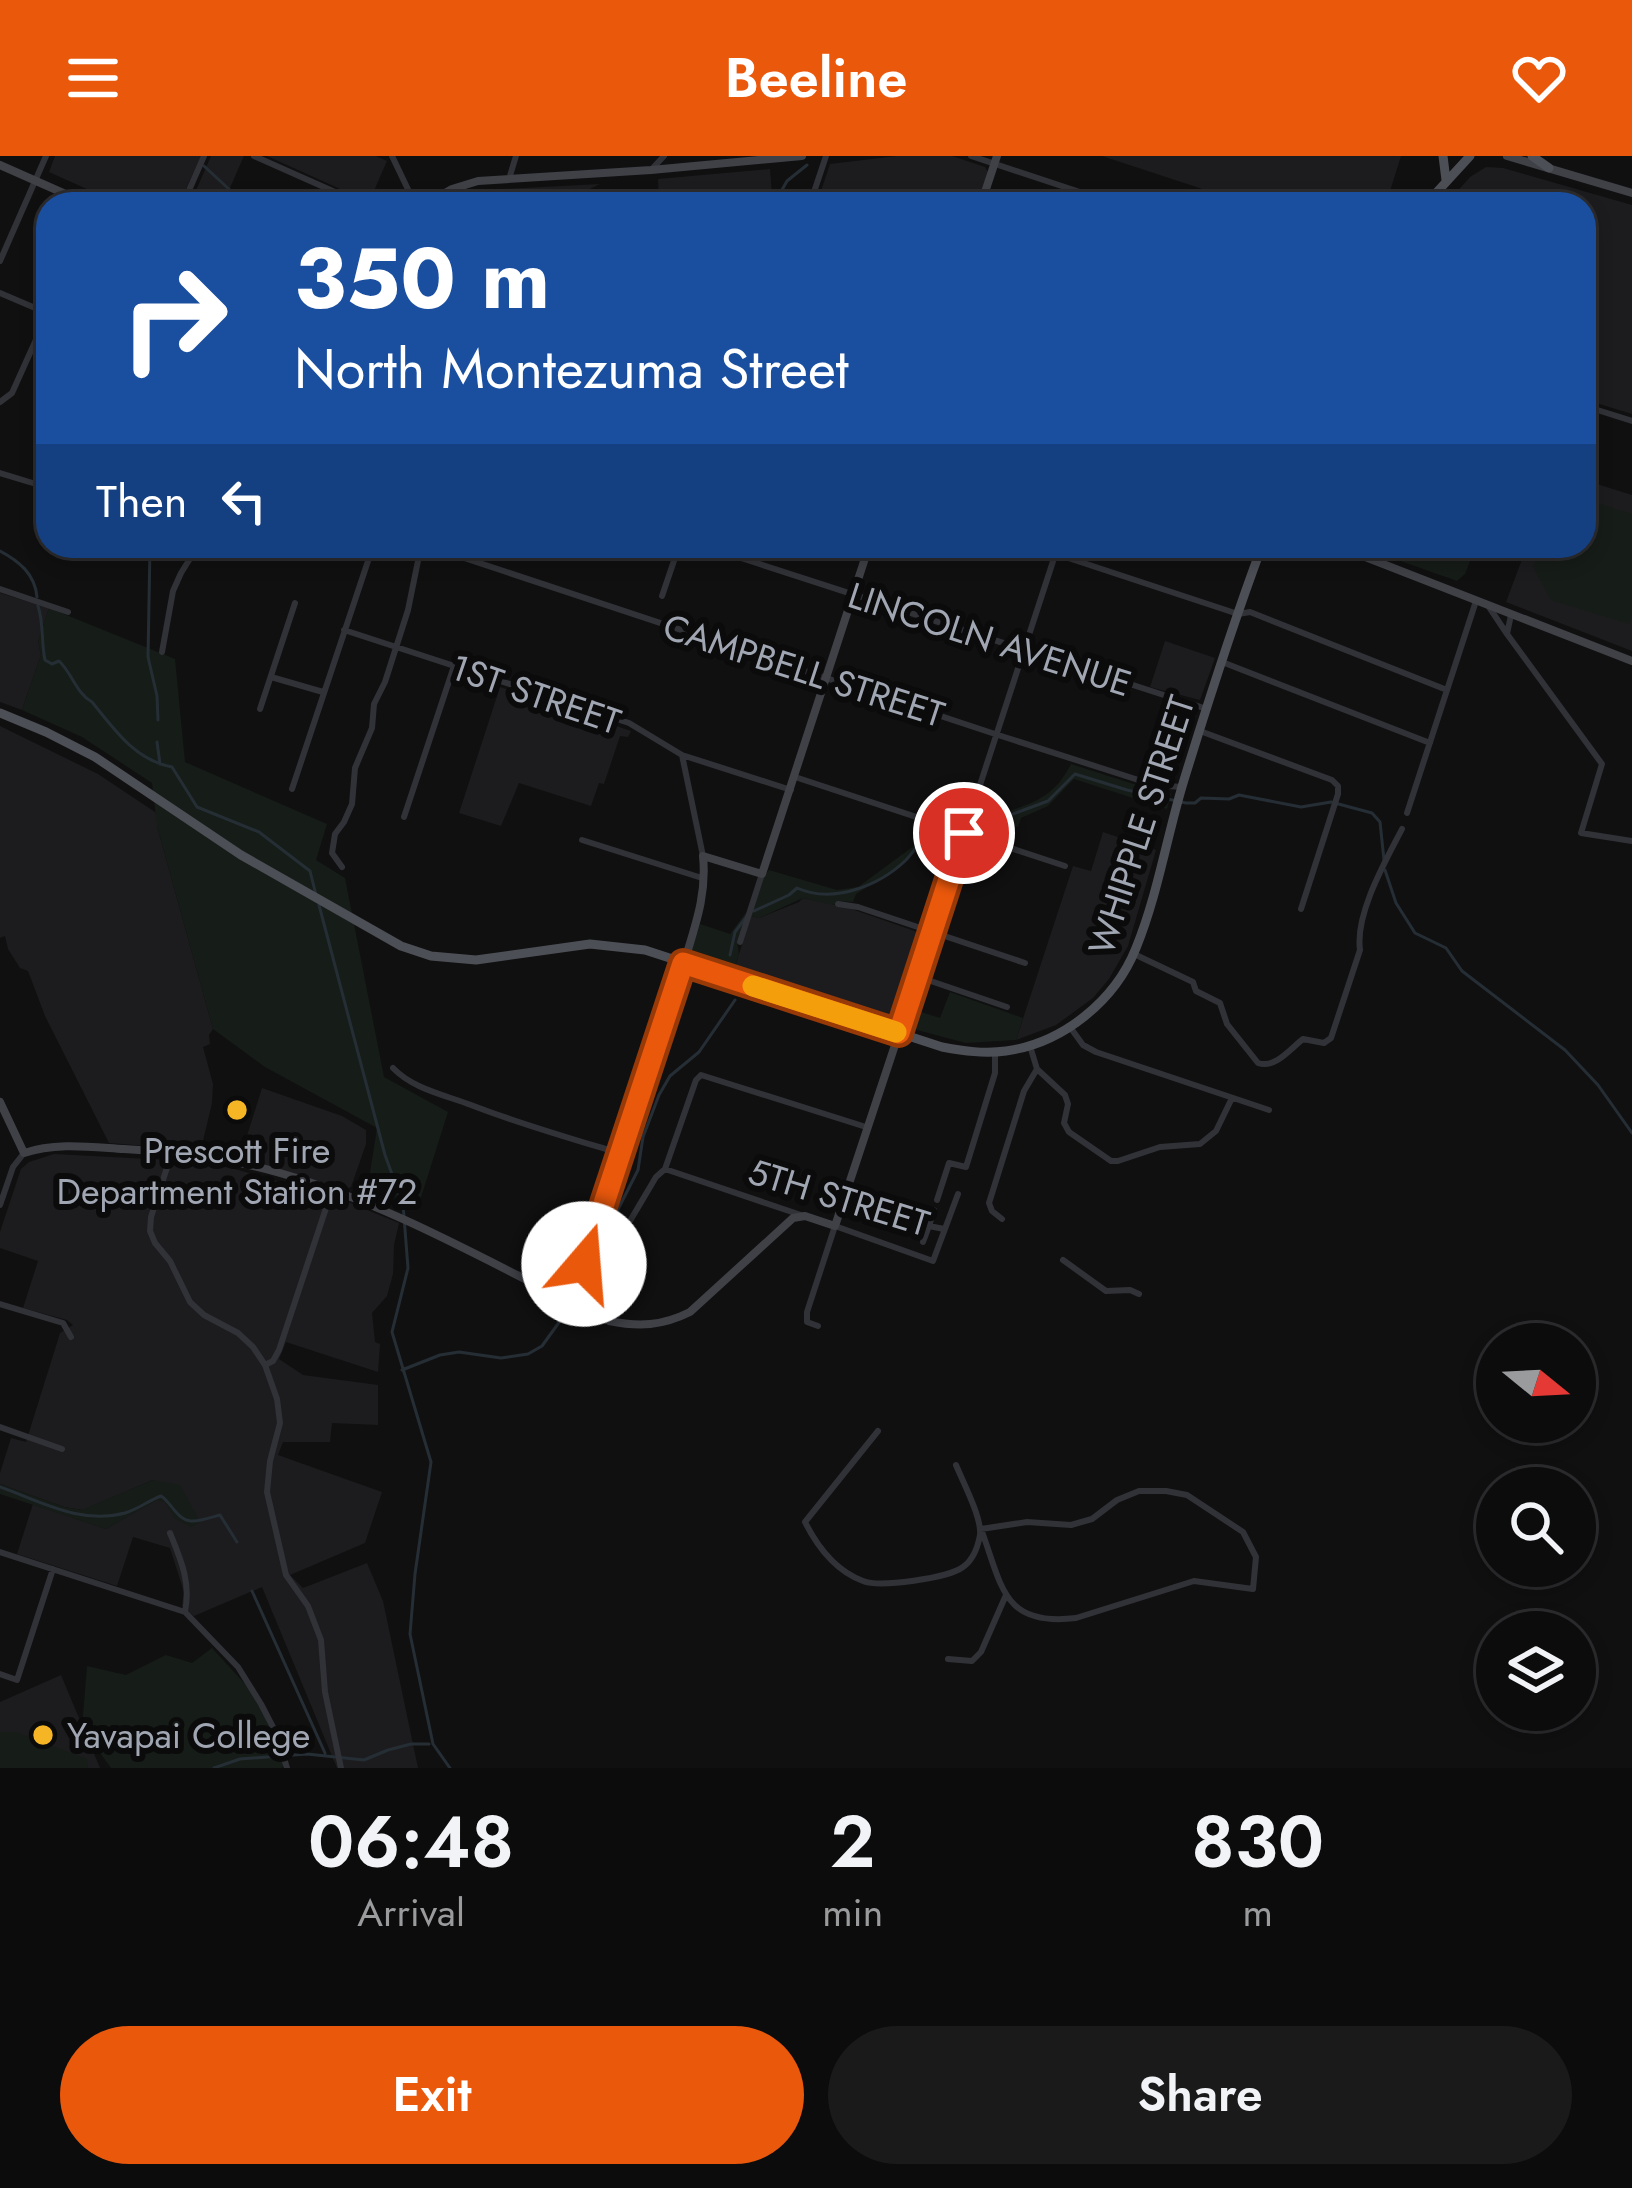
<!DOCTYPE html>
<style>
body{margin:0;font-family:Jost,sans-serif;background:#1a1a1b;color:#f1f3f6;height:100vh;display:flex;flex-direction:column;font-size:45px;white-space:nowrap}
*{box-sizing:border-box;margin:0}
p{font-size:39px;color:#9a9b9d}
.icon{flex:none;width:66px;height:66px;fill:none;stroke:currentColor;stroke-width:2;stroke-linecap:round;stroke-linejoin:round}
.map{position:relative;height:1612px;overflow:hidden}
.sheet{display:flex;flex-direction:column;background:#0c0c0d;flex:1}
.sheet>*{flex:none}
.guide{position:absolute;left:36px;top:36px;width:1560px;height:366px;border-radius:36px;box-shadow:0 6px 18px #0003,0 0 0 3px #2c2c2e;background:#1a4fa0;color:#fff;overflow:hidden}
.needle{width:78px;rotate:108deg}
.tools{position:absolute;left:1476px;top:1167px;display:grid;gap:24px}
.tools a{display:grid;place-items:center;width:120px;height:120px;border-radius:50%;background:#0c0c0d;box-shadow:0 6px 18px #0003,0 0 0 3px #2c2c2e;font-size:60px}
.pin{position:absolute;display:grid;place-items:center;width:102px;height:102px;color:#fff;margin:-51px;border:6px solid #fff;border-radius:50%;box-shadow:0 3px 12px #0007}
.me{position:absolute;width:132px;margin:-66px;rotate:18deg;stroke-linejoin:round;filter:drop-shadow(0 0 9px #0008)}
.turn{display:flex;align-items:center;gap:42px;height:252px;padding:0 60px;font-size:54px}
.turn .icon{width:156px;height:156px;stroke-width:2.5}
.turn b{display:block;font-size:84px;line-height:102px}
.then{display:flex;align-items:center;height:114px;padding:0 60px;background:#0003;gap:24px;font-size:45px}
.eta{display:flex;justify-content:space-evenly;align-items:center;height:204px;text-align:center}
.eta b{font-size:72px;font-weight:600;line-height:84px}
.cta{display:flex;gap:24px;margin-top:auto;padding:24px 60px}
.cta a{flex:1;height:138px;border-radius:72px;background:#ea580c;color:#fff;font-size:48px;font-weight:600;line-height:138px;text-align:center}
.cta a+a{background:#1a1a1b;color:#f1f3f6}
header{display:flex;justify-content:space-between;align-items:center;height:156px;padding:0 60px;background:#ea580c;color:#fff;font-size:54px;font-weight:600}
.map>svg:first-child{display:block}
</style>
<header><svg class="icon" aria-label="menu" viewBox="0 0 24 24"><path d="M4 6h16M4 12h16M4 18h16"/></svg>Beeline<svg class="icon" aria-label="heart" viewBox="0 0 24 24"><path d="M12 20l-8-8c-3-5 5-10 8-4 3-6 11-1 8 4z"/></svg></header>
<div class="map">
<svg width="1632" height="1612" viewBox="0 0 1632 1612">
<rect width="100%" height="100%" fill="#101011"/>
<!-- built -->
<path fill="#1c1c1e" d="M55 0H201L179 48H120L49 16Z
M211 0H244L226 41 237 48H190Z
M267 0H376L387 5 369 46Z
M897 0H952L985 11 988 16 978 47 952 39 949 48H855L821 35 830 8Z
M1102 0H1401L1386 48H1248Z
M1486 11 1503 12 1632 49V258L1596 247 1584 252V48H1446L1470 21Z
M770 13 772 41 768 48H659L658 23Z
M600 28 559 48H444L483 34Z
M1584 324 1632 339V495L1506 446 1527 390H1584Z
M0 437 49 452 38 485 41 499 22 554 0 546Z
M1165 485 1215 502 1200 544 1150 531Z
M500 531 631 575 628 581 620 580 604 628 599 627 591 650 519 627 501 670 459 657Z
M0 570 98 618 155 656 161 664 157 670 213 873 209 879 210 888 203 891 213 928 212 947 202 989 197 994 109 987 45 860 28 815 20 812 8 793 5 780 0 782Z
M1103 676 1156 694 1128 790 1109 823 1093 842 1056 869 1016 884 1073 710 1091 715Z
M803 742 846 751 926 779 899 862 895 865 734 814 751 760 759 762 799 746Z
M262 932 342 960 366 974V988L351 1031 346 1033 240 1002Z
M54 998 187 1005 231 1012 338 1042 399 1067 394 1089 393 1118 387 1140 372 1157 375 1186 380 1188 378 1216 286 1186 279 1203 303 1219 378 1229V1269L332 1267 330 1286H283L278 1299 382 1336 365 1387 290 1419 303 1432 367 1407 383 1445 418 1612H337L262 1431 194 1460 182 1450 184 1436 170 1392 133 1381 117 1430 17 1398 33 1348 106 1373 157 1343 165 1345 191 1371 153 1324 83 1354 64 1351 0 1328V1317L11 1282 26 1286 60 1177 73 1169 67 1164 23 1152 38 1105 0 1092V1076L21 1013 29 1006Z
M61 1519 100 1612H0V1546Z"/>
<!-- green -->
<path fill="#161c17" d="M1584 343 1632 358V458L1629 468 1551 444 1533 411 1540 390H1584Z
M1380 390H1476L1465 418 1457 425 1378 397Z
M49 452 175 503 185 606 327 668 316 704 345 722 384 921 448 956 417 1054 367 1036 377 972 265 911 213 873 157 670 152 627 82 581 22 554 41 499 38 485Z
M1071 608 1143 631 1168 635 1171 638 1167 653 1074 623 1048 650 1021 662 1018 671 1005 667 993 683 969 677 972 669 979 671 1006 663 1009 655C1040 645 1056 637 1071 608Z
M925 670 937 674 904 708 856 738 853 746 839 745 833 749 803 742 759 762 751 760 764 720 769 714 837 734 858 731 915 689Z
M747 755 737 785 739 798 734 814 696 802 692 793 700 768 730 778Z
M950 836 1023 862 1016 884 966 887 917 874 912 869V853L940 862Z
M153 1324 180 1329 200 1366 191 1371 174 1362 165 1346 157 1344 106 1373 0 1338V1328L64 1351 82 1354Z
M212 1492 257 1541 284 1608 282 1612H111L82 1572 87 1510 126 1519 166 1499 192 1507Z
M0 1576H16L87 1603 88 1612H0Z"/>
<g fill="none" stroke-linecap="round" stroke-linejoin="round">
<!-- stream -->
<path stroke="#262e35" stroke-width="3" d="M204 10 245 48
M774 48 787 25 807 9
M150 390 148 501 157 540 158 564
M0 395C19 405 35 418 37 441
M38 450C44 468 41 486 45 504L52 508 59 505C72 517 76 537 92 546 115 574 135 604 172 611L197 651 259 676 310 715 316 739
M157 586 160 608
M941 666 945 664 976 673 1006 665 1013 658 1048 645 1075 618 1127 634 1186 647H1195L1201 642 1229 643 1239 639 1301 651 1331 646 1372 657 1380 666 1384 704
M1385 714 1396 747 1415 777 1446 792 1462 815 1565 894 1598 929 1632 977
M319 749 385 999 403 1048 408 1112 392 1176 431 1306 415 1418 410 1478 433 1588 450 1612
M754 755 789 739 797 732C833 748 879 730 906 704 915 694 922 683 930 672
M730 799 735 776 747 760
M402 1214 440 1199 459 1196 501 1202 528 1198 542 1190 573 1147 595 1107 607 1075 638 1014 643 981 659 939 670 920 699 896 735 844
M0 1331C40 1345 80 1369 125 1357 138 1353 148 1345 161 1340 171 1346 177 1364 191 1365 199 1366 212 1361 220 1359L237 1386
M252 1435 325 1597
M214 1612 240 1603 307 1598 364 1604 388 1594 411 1588H429"/>
<!-- street -->
<path stroke="#313237" stroke-width="6" d="M254 0 362 48
M392 0 415 48
M971 0 1116 48
M651 14 664 0
M509 23 516 0
M813 38 843 48
M183 48 204 0
M810 48 826 0
M0 105 46 0
M0 137 47 157
M0 246 12 237 48 157
M1591 252 1632 265
M0 317 36 328 48 329
M428 390 995 578 1154 629 1182 631
M704 390 1207 553
M1032 390 1238 458 1250 456 1447 534
M0 433 68 456
M662 440 679 390
M1489 451 1507 478 1511 459
M344 474 629 567 682 599 791 634
M1507 478 1602 608 1581 677 1632 685
M162 496 173 435 181 417 198 390
M1222 506 1430 587
M271 521 323 536
M260 553 295 447
M1200 575 1332 624 1338 630V638L1301 753
M682 599 703 700
M795 621 1065 710
M292 633 373 390
M1407 657 1476 445
M404 661 454 510
M582 684 702 722
M342 711 332 697 335 678 344 666 352 648 355 612 372 572 374 548 385 526 408 454 421 390
M838 748 858 751 1025 807
M740 786 762 718
M1134 798 1193 826 1196 835 1220 847 1227 868 1258 907C1275 913 1290 893 1303 883L1324 887 1331 882 1360 794C1355 758 1385 706 1402 673
M916 820 1007 851
M1070 871 1083 889 1096 896 1269 954
M899 877 1058 390
M1030 890 1037 913 1065 939 1068 948 1064 967 1069 976 1111 1005H1118L1160 991 1200 988 1216 975 1232 942
M393 912C413 933 445 939 471 949 520 968 569 982 619 997
M172 996 151 1061 150 1075 155 1087 170 1105 190 1146 204 1159 238 1177 253 1191 265 1209 277 1243 280 1267 270 1305 267 1336 286 1419 308 1450 321 1484 325 1536 341 1612
M665 1013 804 1060
M937 1044 949 1007 966 1011 995 917V896
M0 1049 13 1011 24 997
M1002 1063 992 1055 989 1047 1024 935 1037 913
M929 1070 934 1054
M923 1086 929 1070 944 1073
M1063 1104 1106 1135 1130 1134 1139 1138
M559 1141 578 1120 584 1109 684 807
M0 1148 63 1167 71 1181
M579 1151 656 1021 665 1013 696 924 701 919 866 971
M818 1170 807 1166V1156L835 1070 933 1105 958 1038
M265 1209 273 1205 279 1194 332 1034
M0 1271 62 1293
M878 1275 805 1366C817 1390 836 1415 863 1425 880 1432 948 1422 963 1411 973 1404 978 1390 980 1379 982 1362 963 1326 956 1309
M1139 1335H1166L1187 1339 1243 1376 1256 1401 1253 1433 1194 1425 1076 1462C1002 1471 1002 1429 981 1373L1027 1366 1071 1369 1092 1363 1117 1344Z
M170 1377C181 1404 191 1426 185 1456
M0 1396 185 1456 238 1511 261 1548 276 1577 287 1612
M948 1503 972 1505 981 1496 1006 1439
M0 1518 17 1524 53 1413"/>
<!-- secondary -->
<path stroke="#3f4147" stroke-width="8" d="M1507 0 1632 37
M0 9 88 48
M426 48 452 33 478 25 651 14 802 0
M981 48 997 0
M1337 390 1632 505
M684 807C695 770 707 739 703 700L762 718 869 390
M0 946 24 997C56 986 91 991 124 993 177 996 229 1002 280 1017 396 1050 500 1113 609 1165 639 1171 662 1170 690 1156L793 1062 805 1060 835 1070 899 877"/>
<!-- primary -->
<path stroke="#4d4f56" stroke-width="9" d="M1443 0 1446 24
M1532 0 1549 12
M1426 48 1470 0
M0 557 46 576 95 601 241 699 401 790 431 800 476 804 590 788 645 794 942 891C964 895 984 898 1006 895 1063 887 1115 845 1136 792 1158 738 1167 679 1184 624 1208 546 1233 467 1262 390"/>
</g>
<g fill="none" stroke-linecap="round" stroke-linejoin="round">
<defs>
<path id="route" d="M584 1108 683 807 899 877 964 677"/>
</defs>
<!-- route casing -->
<use href="#route" stroke="#983908" stroke-width="30"/>
<!-- route -->
<use href="#route" stroke="#ea580c" stroke-width="21"/>
<!-- slow -->
<path stroke="#f59e0b" stroke-width="21" d="M753 830 896 876"/>
</g>
<!-- markers -->
<g fill="#f5b524" stroke="#0b0b0c" stroke-width="4.5">
<circle cx="237" cy="954" r="12"/>
<circle cx="43" cy="1579" r="12"/>
</g>
<g text-anchor="middle" dominant-baseline="central" stroke-width="12" stroke-linejoin="round" paint-order="stroke">
<!-- street labels -->
<g font-size="36" fill="#a1a6b3" stroke="#0b0b0c">
<text transform="translate(990 483) rotate(18)">LINCOLN AVENUE</text>
<text transform="translate(804 514) rotate(18)">CAMPBELL STREET</text>
<text transform="translate(536 538) rotate(19)">1ST STREET</text>
<text transform="translate(1141 669) rotate(-72)">WHIPPLE STREET</text>
<text transform="translate(839 1041) rotate(17)">5TH STREET</text>
</g>
<!-- poi labels -->
<g font-size="36" fill="#a1a6b3" stroke="#0b0b0c">
<text x="237" y="994">Prescott Fire<tspan x="237" dy="41">Department Station #72</tspan></text>
<text x="67" y="1579" text-anchor="start">Yavapai College</text>
</g>
</g>
</svg>
<div class="tools">
<a><svg class="needle" viewBox="-14 -14 28 28"><path d="M0-13l5 13h-10z" fill="#e53935"/><path d="M0 13l5-13h-10z" fill="#9a9b9d"/></svg></a>
<a><svg class="icon" aria-label="search" viewBox="0 0 24 24"><circle cx="10" cy="10" r="6"/><path d="M15 15l6 6"/></svg></a>
<a><svg class="icon" aria-label="layers" viewBox="0 0 24 24"><path d="M12 4l9 5-9 5-9-5zM3 14l9 5 9-5"/></svg></a>
</div>
<div class="pin" style="left:964px;top:677px;background:#d93025"><svg class="icon" aria-label="arrive" viewBox="0 0 24 24"><path d="M6 21V4h12l-3 4 3 4H6"/></svg></div>
<svg class="me" style="left:584px;top:1108px" viewBox="-20 -20 40 40"><circle r="19" fill="#fff"/><path d="M0-13L10 11 0 6-10 11z" fill="#ea580c"/></svg>
<div class="guide">
<div class="turn"><svg class="icon" aria-label="right" viewBox="0 0 24 24"><path d="M7 20v-9h11M14 6l5 5-5 5"/></svg><div><b>350 m</b>North Montezuma Street</div></div>
<div class="then">Then<svg class="icon" aria-label="left" viewBox="0 0 24 24"><path d="M17 20v-9H6M10 6l-5 5 5 5"/></svg></div>
</div>
</div>
<section class="sheet">
<div class="eta">
<div><b>06:48</b><p>Arrival</p></div>
<div><b>2</b><p>min</p></div>
<div><b>830</b><p>m</p></div>
</div>
<div class="cta"><a>Exit</a><a>Share</a></div>
</section>
